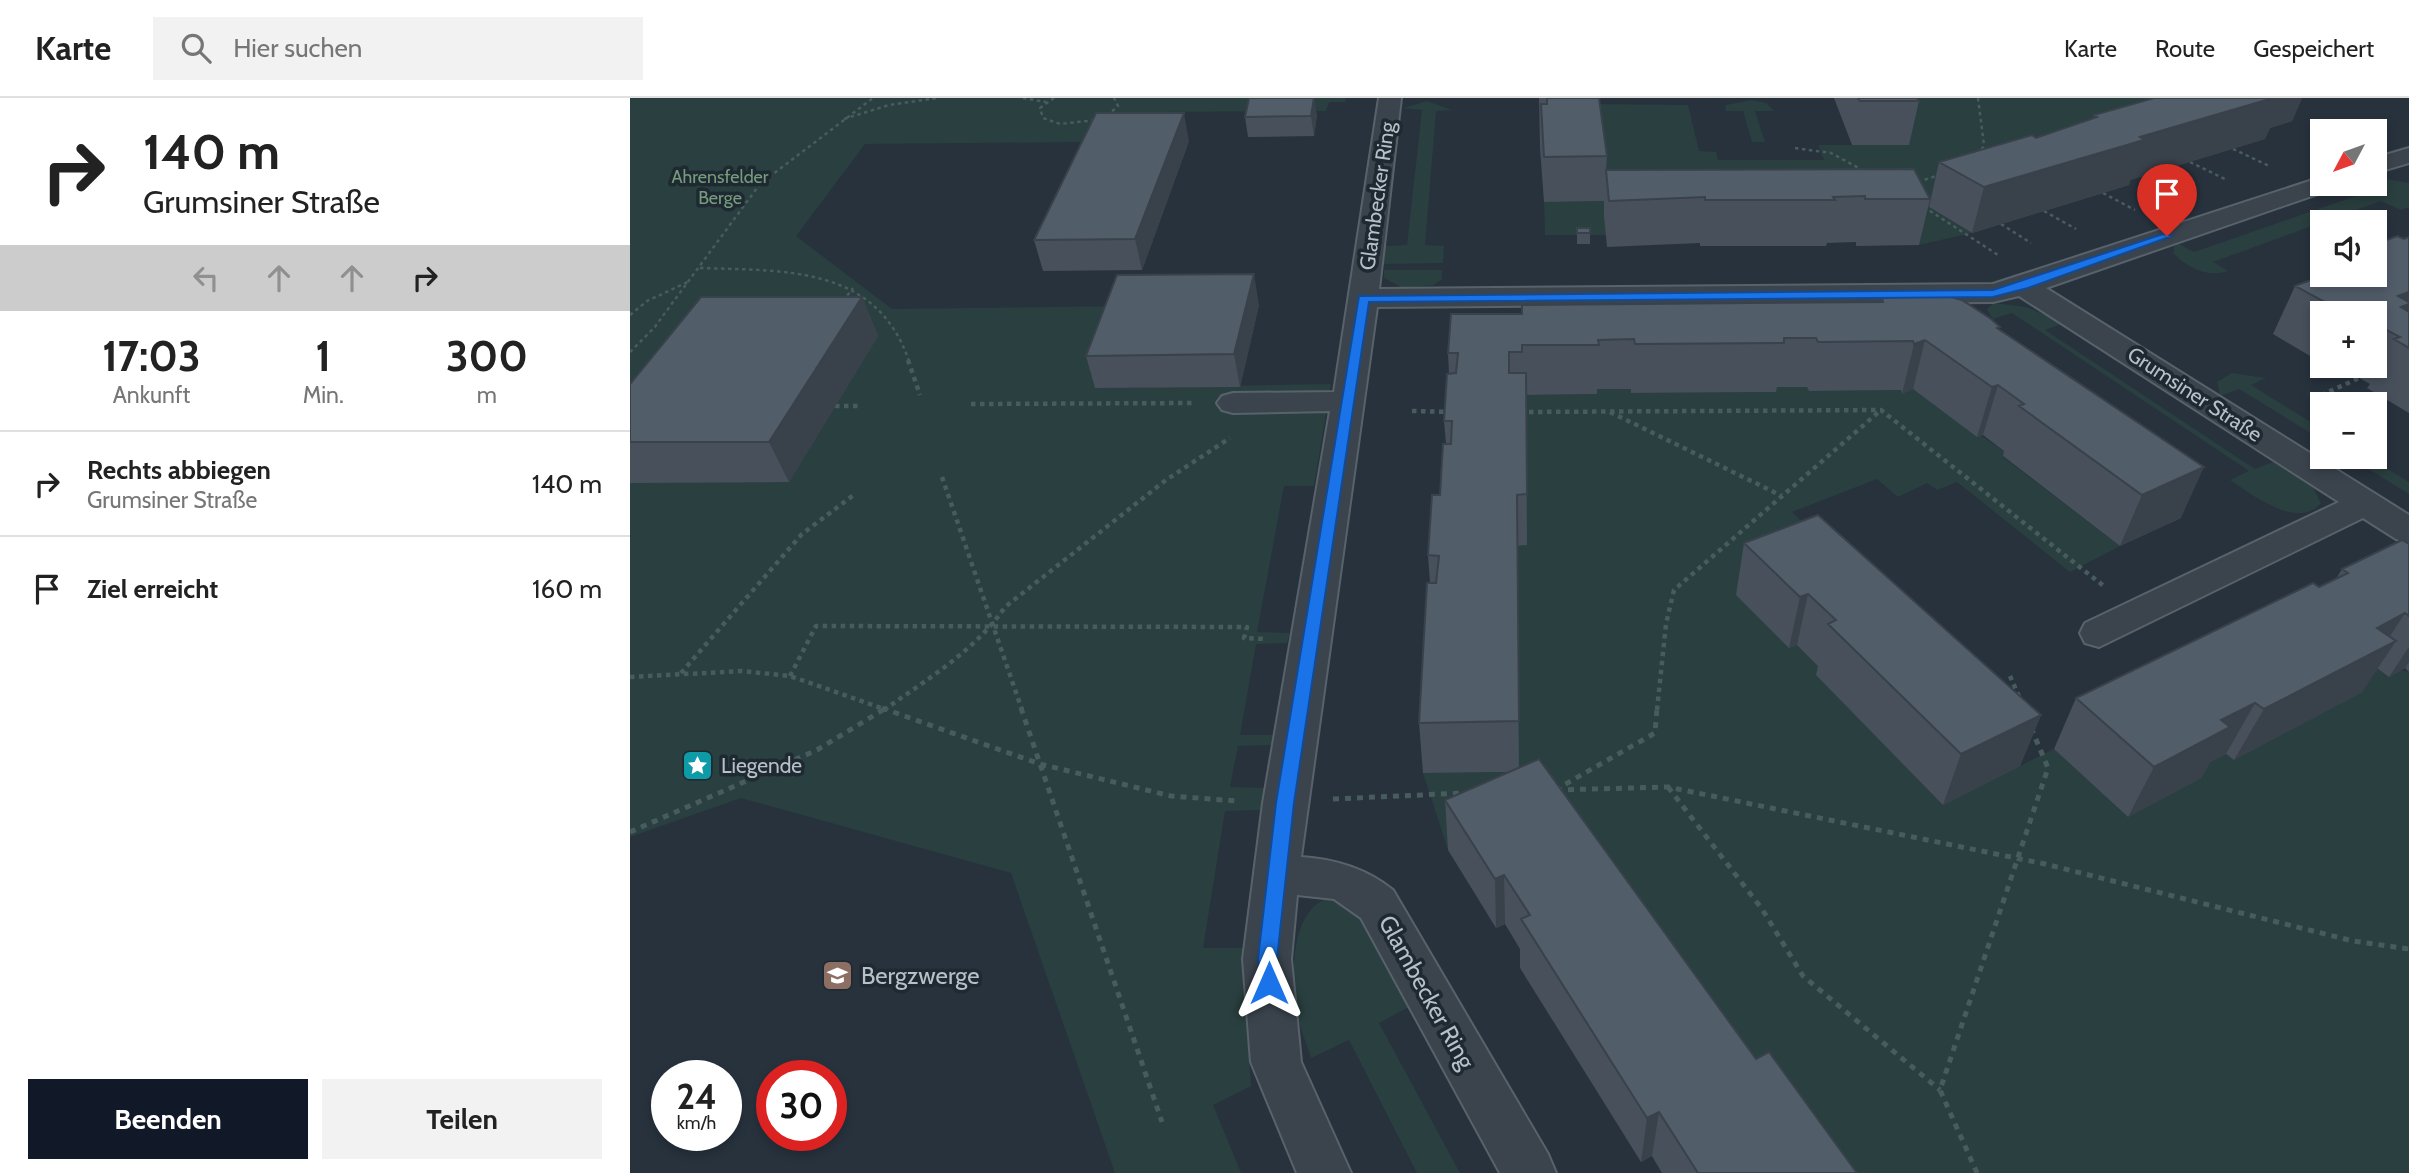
<!DOCTYPE html>
<html lang="de">
<meta charset="utf-8">
<style>
body{margin:0;font-family:Cabin,sans-serif;background:#f2f2f2;color:#222;height:100vh;display:flex;flex-direction:column;font-size:26px;white-space:nowrap}
*{box-sizing:border-box;margin:0}
p{font-size:23px;color:#767676}
.icon{flex:none;width:38px;height:38px;fill:none;stroke:currentColor;stroke-width:2;stroke-linecap:round;stroke-linejoin:round}
.map{position:relative;flex:1;overflow:hidden}
.drawer{display:flex;flex-direction:column;background:#fff;width:630px}
.drawer>*{flex:none}
.guide{background:#fff;color:#222;overflow:hidden}
.needle{width:46px;rotate:229deg}
.tools{position:absolute;left:1680px;top:21px;display:grid;gap:14px}
.tools a{display:grid;place-items:center;width:77px;height:77px;border-radius:0px;background:#fff;box-shadow:0 4px 10px #0003;font-size:35px}
.speed{position:absolute;left:21px;top:962px;display:flex;gap:14px;font-size:35px;font-weight:700;text-align:center}
.speed>*{display:grid;place-content:center;width:91px;height:91px;border-radius:50%;background:#fff;box-shadow:0 4px 10px #0003;line-height:1}
.speed small{font-size:18px;font-weight:400}
.speed .limit{border:10px solid #d22;background:#fff;color:#111}
.pin{position:absolute;display:grid;place-items:center;width:60px;height:60px;color:#fff;margin:-72px -30px;border-radius:50% 50% 50% 0;rotate:-45deg;box-shadow:0 0 7px #0007}
.pin .icon{rotate:45deg}
.me{position:absolute;width:77px;margin:-38px;rotate:0deg;stroke-linejoin:round;filter:drop-shadow(0 0 5px #0008)}
.turn{display:flex;align-items:center;gap:24px;height:147px;padding:0 28px;font-size:32px}
.turn .icon{width:91px;height:91px;stroke-width:2.5}
.turn b{display:block;font-size:49px;line-height:60px}
.lanes{display:flex;align-items:center;height:66px;padding:0 28px;background:#0003;justify-content:center;gap:35px;direction:ltr}
.lanes .off{opacity:.35}
.eta{display:flex;justify-content:space-evenly;align-items:center;height:119px;text-align:center}
.eta b{font-size:42px;font-weight:700;line-height:49px}
.cta{display:flex;gap:14px;margin-top:auto;padding:14px 28px}
.cta a{flex:1;height:80px;border-radius:0px;background:#111827;color:#fff;font-size:28px;font-weight:700;line-height:80px;text-align:center}
.cta a+a{background:#f2f2f2;color:#222}
ul{padding:0;list-style:none}
li{display:flex;align-items:center;gap:21px;height:105px;padding:0 28px;border-top:2px solid #e0e0e0}
li div{flex:1}
li b{display:block;font-size:26px}
li em{font-style:normal}
header{display:flex;align-items:center;gap:42px;box-sizing:border-box;height:98px;padding:0 35px;background:#fff;border-bottom:2px solid #e0e0e0}
header strong{font-size:33px}
nav{display:flex;gap:38px;margin-inline-start:auto;font-size:24px}
.search{width:490px;height:63px;background:#f2f2f2;display:flex;align-items:center;gap:18px;box-sizing:border-box;padding:0 24px;border-radius:0px;color:#767676;font-size:26px}
main{display:flex;flex:1;min-height:0}
.map>svg:first-child{display:block}
</style>
<header>
<strong>Karte</strong>
<div class="search"><svg class="icon" aria-label="search" viewBox="0 0 24 24"><circle cx="10" cy="10" r="6"/><path d="M15 15l6 6"/></svg>Hier suchen</div>
<nav><a>Karte</a><a>Route</a><a>Gespeichert</a></nav>
</header>
<main>
<section class="drawer">
<div class="guide">
<div class="turn"><svg class="icon" aria-label="right" viewBox="0 0 24 24"><path d="M7 20v-9h11M14 6l5 5-5 5"/></svg><div><b>140 m</b>Grumsiner Straße</div></div>
<div class="lanes"><svg class="icon off" aria-label="left" viewBox="0 0 24 24"><path d="M17 20v-9H6M10 6l-5 5 5 5"/></svg><svg class="icon off" aria-label="ahead" viewBox="0 0 24 24"><path d="M12 20V5M6 11l6-6 6 6"/></svg><svg class="icon off" aria-label="ahead" viewBox="0 0 24 24"><path d="M12 20V5M6 11l6-6 6 6"/></svg><svg class="icon" aria-label="right" viewBox="0 0 24 24"><path d="M7 20v-9h11M14 6l5 5-5 5"/></svg></div>
</div>
<div class="eta">
<div><b>17:03</b><p>Ankunft</p></div>
<div><b>1</b><p>Min.</p></div>
<div><b>300</b><p>m</p></div>
</div>
<ul>
<li><svg class="icon" aria-label="right" viewBox="0 0 24 24"><path d="M7 20v-9h11M14 6l5 5-5 5"/></svg><div><b>Rechts abbiegen</b><p>Grumsiner Straße</p></div><em>140 m</em></li>
<li><svg class="icon" aria-label="arrive" viewBox="0 0 24 24"><path d="M6 21V4h12l-3 4 3 4H6"/></svg><div><b>Ziel erreicht</b></div><em>160 m</em></li>
</ul>
<div class="cta"><a>Beenden</a><a>Teilen</a></div>
</section>
<div class="map">
<svg width="1779" height="1075" viewBox="0 0 1779 1075">
<rect width="100%" height="100%" fill="#27323d"/>
<!-- green -->
<path fill="#2a3f3f" d="M0 0H716L715 4H699L696 13 526 14 469 34 456 44 235 46 166 138 262 211 495 208 465 290 701 286 684 388H654L627 534 660 535 657 545 626 546 610 637H643L641 647 608 648 600 689 635 690 631 712 595 713 573 850H612L621 988 583 1007 611 1075H485L381 775 111 700 0 739Z
M1259 0H1549L1300 110 1342 135 1289 147 1274 117 976 137H915L914 104 975 103 964 6 1058 7 1069 53 1086 54 1088 62H1194L1188 47H1279Z
M1121 2 1136 5 1144 13H1125L1135 44H1122L1113 13H1095L1096 7Z
M797 3 822 12 806 13 795 147 814 148 813 165 754 166 755 148 777 147 792 12 773 10Z
M1745 79 1779 85V109L1771 112 1751 103 1583 164 1598 173C1577 180 1558 170 1543 155L1544 148 1549 146 1564 154 1749 90 1742 86Z
M754 172H812V181L804 187 773 190 754 180Z
M1364 205 1396 209 1434 225 1415 232 1625 371 1646 363 1682 388 1691 405C1668 433 1621 396 1600 382L1619 373 1382 215 1363 221 1357 211Z
M1602 275 1636 280 1621 287 1692 331V342L1609 291 1590 298 1587 284Z
M1146 289H1177L1179 293 1271 292 1272 295 1283 291 1378 356 1373 359 1490 448 1440 474 1327 384 1307 392 1297 385 1268 399 1247 381 1162 414 1205 455 1167 547 1390 668 1424 651 1498 719 1570 680 1562 673 1596 656 1604 662 1731 594 1742 566 1779 574V1075H1180L818 752 793 675 888 674 887 448 896 447 892 297 966 296V291H1001L1002 295 1146 294Z
M1719 359H1738L1779 384V396Z
M706 798 728 809 779 909 749 925 830 1075H787L719 942 681 960C675 942 667 922 665 903 661 867 663 804 706 798Z"/>
<g fill="none" stroke-linecap="round" stroke-linejoin="round">
<defs>
<path id="minor" d="M749 0H771L749 191 1363 186 1692 79V86H1706L1702 91 1416 190 1779 417V445L1766 441 1733 420 1469 549 1455 545 1450 535 1455 525 1709 404 1389 198 1363 204 747 209 671 759C705 761 737 771 763 792L918 1056 926 1075H870L731 820 704 801 667 797 661 861 671 964 721 1075H667L621 964 613 861 633 705 700 313 603 315 592 312 587 305 592 298 603 295 704 294Z
M1779 50V65L1745 75V60Z"/>
</defs>
<!-- minor casing -->
<use href="#minor" stroke="#58626b" stroke-width="4"/>
<!-- path-far2 -->
<path stroke="#495c5d" stroke-width="2.5" stroke-dasharray="3.5 3.5" stroke-linecap="butt" d="M393 0 416 4
M424 0 410 10 413 20 430 26 466 22
M1348 0 1354 47 1350 55
M477 18 488 8 484 0
M214 21 259 7 308 0
M1165 50 1201 55 1236 74
M1603 51 1639 68
M1560 64 1597 82
M1520 76 1557 95
M1288 84 1309 77
M1473 95 1505 112
M1294 109 1368 157
M1414 113 1446 131
M1371 126 1401 145
M70 170C155 173 246 167 279 263
M213 203 223 190
M0 217 17 203 60 183
M0 254 24 230 130 86 243 0"/>
<!-- path-far1 -->
<path stroke="#495c5d" stroke-width="4.5" stroke-dasharray="4.5 4.5" stroke-linecap="butt" d="M278 262 290 297
M1683 301 1729 280
M341 306 564 305
M205 308H229
M782 313 819 314
M890 314 1251 312 1475 489
M980 314 1152 398
M312 379 392 612
M51 575 172 436 225 396
M160 578 186 528 617 529 614 540 636 541
M1380 578 1390 601
M0 579 112 573 160 578 257 612
M254 612C296 582 346 552 375 509L536 382 600 340
M1027 612 1036 526 1044 492 1251 312"/>
<!-- path -->
<path stroke="#495c5d" stroke-width="5" stroke-dasharray="6 6" stroke-linecap="butt" d="M252 610 410 666 541 698 607 703
M391 610 532 1024
M1038 689 1132 811 1173 878 1310 992
M925 692 1025 635 1027 610
M926 692 1038 689 1415 766 1723 843 1779 851
M703 701 834 695
M0 734 187 652 256 610
M1347 1075 1310 992 1418 670 1402 632"/>
<!-- minor -->
<use href="#minor" fill="#3b444d" fill-rule="evenodd"/>
</g>
<!-- wall -->
<path fill="#47505b" d="M909 0H969L977 58 976 72 1300 101 1289 147 1226 148V144L1197 145 1196 148H1070V145L977 149 974 118V103L914 104 910 50Z
M1204 0H1287L1289 3 1279 47H1222Z
M1524 0H1672L1662 23 1640 30 1635 41 1500 82 1499 87 1342 135 1299 109 1309 64 1406 40 1464 20V17Z
M687 17 684 38 618 39 615 19Z
M559 43 512 172 413 173 404 142Z
M947 130 960 135V146H947Z
M1779 139V315L1737 290 1740 286 1715 272 1709 274 1698 268H1745V215H1692V265L1643 236 1665 188 1692 178V177H1745V148L1746 146Z
M1261 194 1369 231 1551 420 1490 448 1373 358 1374 353 1353 337 1347 339 1283 291 1272 296 1271 292 1179 293 1177 289H1147L1146 294 1001 295V291H967V296L896 297 897 447 887 448 889 670 1126 961 1227 1075H1032L1022 1058 1011 1064 890 870V851L875 826 866 830 818 752 815 702 879 674 793 675 789 625 800 485 798 457 810 397 816 346 814 323 819 276 818 255 892 216 1251 204 1252 200 1259 199Z
M232 199 248 238 159 384 0 385V286Z
M629 207 610 289 465 290 456 258Z
M1114 445 1411 617 1390 668 1313 707 1186 577 1188 568 1167 547 1159 550 1106 497Z
M1779 446V574L1775 570 1759 579 1747 570 1732 594 1604 662 1596 656 1580 664 1571 680 1498 719 1424 651 1446 600 1706 481 1712 471Z"/>
<!-- shaded-wall -->
<path fill="#39414a" d="M684 0 687 17 684 38 681 18Z
M1638 0H1672L1662 23 1640 30 1635 41 1500 82 1499 87 1342 135 1354 89 1510 39Z
M554 15 559 43 512 172 505 141Z
M624 176 629 207 610 289 604 256Z
M1779 194V232L1768 198Z
M232 199 248 238 159 384 139 344Z
M1295 242 1283 291 1272 296 1284 246Z
M1712 268H1717L1715 272 1709 274Z
M1368 287 1353 337 1347 339 1362 289Z
M1574 369 1551 420 1490 448 1512 397Z
M1178 496 1167 547 1159 550 1170 499Z
M1775 515 1753 549 1766 543 1732 594 1604 662 1634 611 1747 530Z
M1779 549V564L1775 570 1759 579Z
M1625 605 1596 656 1580 664 1571 680 1498 719 1524 669 1591 622Z
M1411 617 1390 668 1313 707 1331 656Z
M874 777 875 826 866 830 865 781Z
M1029 1014 1022 1058 1011 1064 1017 1020Z"/>
<!-- building -->
<path fill="#525d6a" stroke="#39414a" stroke-width="2" d="M619 0H684L681 18 615 19Z
M917 0H969L977 58 914 59 911 6H917Z
M1228 0H1287L1289 3H1230Z
M1524 0H1643L1510 39 1514 42 1354 89 1309 64 1402 37 1406 40 1467 19 1464 17Z
M466 15H554L505 141 404 142Z
M1284 71 1300 101H1235V98L1203 99 1205 102H1075V99L979 103 976 72Z
M947 130H960V135H947Z
M1767 138 1774 141 1779 139V194L1768 198 1779 204V206L1771 209 1779 214V250L1764 241 1770 239 1745 226V215H1715L1665 188 1691 178 1698 182 1712 177H1745V151L1751 149 1746 146Z
M624 176 604 256 456 258 487 177Z
M1261 194H1303L1332 202 1361 221 1370 229 1367 230 1574 369 1512 397 1389 308 1394 306 1368 287 1362 289 1295 242 1284 246 1283 243 1188 244 1186 240H1154V245L1005 246 1004 241 968 242 969 247H892V254H879V275H896L897 396 887 397 889 623 789 625 797 485H806L809 458 798 457 802 397H810L813 346H821L822 323H814L817 276 826 275 828 255H818L821 216H892V207L1253 204 1252 200 1263 199Z
M71 199H232L139 344H0V286Z
M1188 417 1411 617 1331 656 1198 526 1206 522 1178 496 1170 499 1114 445Z
M1772 442 1779 446V518L1775 515 1747 530 1766 543 1634 611 1625 605 1591 622 1600 629 1524 669 1446 600 1683 485 1689 489 1718 475 1712 471Z
M909 661 1126 961 1139 954 1227 1075H1068L1029 1014 1017 1020 891 821 900 817 874 777 865 781 815 702Z"/>
<!-- route -->
<path fill="#1a73e8" stroke="#114b97" stroke-width="2" d="M1533 136 1542 138 1398 190 1363 199 739 204 664 705 647 861 649 885 646 891 639 894 632 891 628 861 646 705 729 198 1363 192Z"/>
<!-- icons -->
<defs>
<symbol id="sight-square" viewBox="-11 -11 22 22"><rect x="-9" y="-9" width="18" height="18" rx="4" fill="#0f9aa8" stroke="#1f2932"/><path d="M0-6L1.8-2.2L6-1.7L2.9 1.2L3.7 5.4L0 3.3L-3.7 5.4L-2.9 1.2L-6-1.7L-1.8-2.2Z" fill="#fff"/></symbol>
<symbol id="school-square" viewBox="-11 -11 22 22"><rect x="-9" y="-9" width="18" height="18" rx="4" fill="#8d6e63" stroke="#1f2932"/><path d="M0-5L7-2L0 1L-7-2ZM-4 1L0 2.5L4 1V4Q0 6-4 4Z" fill="#fff"/></symbol>
</defs>
<g fill-rule="evenodd">
<use href="#sight-square" x="50" y="650" width="35" height="35"/>
<use href="#school-square" x="190" y="860" width="35" height="35"/>
</g>
<g text-anchor="middle" dominant-baseline="central" stroke-width="7" stroke-linejoin="round" paint-order="stroke">
<!-- far-park labels -->
<g font-size="18" fill="#779c7d" stroke="#1f2932">
<text x="90" y="79">Ahrensfelder<tspan x="90" dy="21">Berge</tspan></text>
</g>
<!-- street labels -->
<g font-size="21" fill="#b7bfc8" stroke="#1f2932">
<text transform="translate(747 98) rotate(-82)">Glambecker Ring</text>
<text transform="translate(1565 296) rotate(33)">Grumsiner Straße</text>
</g>
<!-- poi labels -->
<g font-size="21" fill="#b7bfc8" stroke="#1f2932" text-anchor="start">
<text x="91" y="667">Liegende</text>
</g>
<!-- near-poi labels -->
<g font-size="24" fill="#b7bfc8" stroke="#1f2932" text-anchor="start">
<text x="231" y="877">Bergzwerge</text>
</g>
<!-- near-street labels -->
<g font-size="24" fill="#b7bfc8" stroke="#1f2932">
<text transform="translate(797 894) rotate(61)">Glambecker Ring</text>
</g>
</g>
</svg>
<div class="tools">
<a><svg class="needle" viewBox="-14 -14 28 28"><path d="M0-13l5 13h-10z" fill="#e53935"/><path d="M0 13l5-13h-10z" fill="#767676"/></svg></a>
<a><svg class="icon" aria-label="sound" viewBox="0 0 24 24"><path d="M4 9h4l5-4v14l-5-4H4zM17 9q2 3 0 6"/></svg></a>
<a>+</a>
<a>−</a>
</div>
<div class="speed"><div>24<small>km/h</small></div><div class="limit">30</div></div>
<div class="pin" style="left:1537px;top:138px;background:#d93025"><svg class="icon" aria-label="arrive" viewBox="0 0 24 24"><path d="M6 21V4h12l-3 4 3 4H6"/></svg></div>
<svg class="me" style="left:639px;top:885px" viewBox="-20 -20 40 40"><path d="M0-17L14 15 0 8-14 15z" fill="#1a73e8" stroke="#fff" stroke-width="4"/></svg>
</div>
</main>
